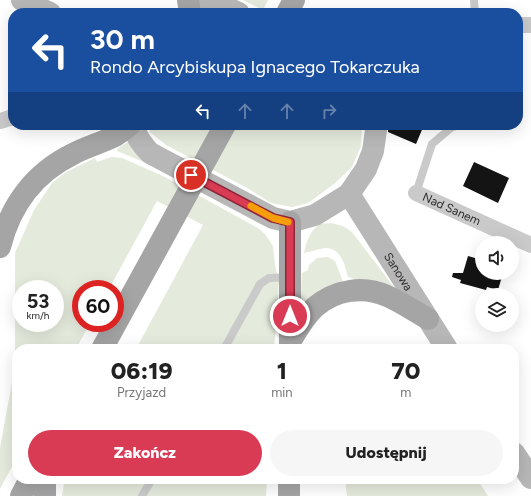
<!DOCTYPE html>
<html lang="pl">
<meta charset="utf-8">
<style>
body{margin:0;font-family:Figtree,sans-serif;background:#f6f6f6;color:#222;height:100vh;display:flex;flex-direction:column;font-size:15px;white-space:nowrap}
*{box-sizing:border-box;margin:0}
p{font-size:13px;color:#767676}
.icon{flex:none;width:22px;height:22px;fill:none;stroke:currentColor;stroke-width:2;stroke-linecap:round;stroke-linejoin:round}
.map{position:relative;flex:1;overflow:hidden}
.details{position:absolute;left:12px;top:344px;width:507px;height:140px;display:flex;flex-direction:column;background:#fff;border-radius:16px;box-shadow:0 4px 16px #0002}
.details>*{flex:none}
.hud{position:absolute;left:8px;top:8px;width:515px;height:122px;border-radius:16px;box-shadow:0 4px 16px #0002;background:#1a4fa0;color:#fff;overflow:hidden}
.controls{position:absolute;left:475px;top:236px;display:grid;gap:8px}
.controls a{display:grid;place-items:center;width:44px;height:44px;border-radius:50%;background:#fff;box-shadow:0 4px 16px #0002;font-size:20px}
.speed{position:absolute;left:12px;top:280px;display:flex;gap:8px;font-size:20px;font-weight:700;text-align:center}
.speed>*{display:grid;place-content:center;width:52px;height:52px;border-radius:50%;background:#fff;box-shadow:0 4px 16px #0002;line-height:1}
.speed small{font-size:10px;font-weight:400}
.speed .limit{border:6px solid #d22;background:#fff;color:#111}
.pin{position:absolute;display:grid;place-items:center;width:34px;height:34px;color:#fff;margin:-17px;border:2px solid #fff;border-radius:50%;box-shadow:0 1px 4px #0007}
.me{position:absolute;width:44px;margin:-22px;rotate:0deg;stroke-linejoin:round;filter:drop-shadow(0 0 3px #0008)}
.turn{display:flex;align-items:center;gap:14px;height:84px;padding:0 16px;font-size:18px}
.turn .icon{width:52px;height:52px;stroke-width:2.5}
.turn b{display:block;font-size:28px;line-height:34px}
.lanes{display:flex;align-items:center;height:38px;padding:0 16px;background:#0003;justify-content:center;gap:20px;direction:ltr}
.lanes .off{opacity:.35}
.eta{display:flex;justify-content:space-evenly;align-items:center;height:68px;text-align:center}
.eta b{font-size:24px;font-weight:800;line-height:28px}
.action{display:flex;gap:8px;margin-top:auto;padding:8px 16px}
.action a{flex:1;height:46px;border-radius:24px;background:#d93b54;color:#fff;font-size:16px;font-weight:800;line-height:46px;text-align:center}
.action a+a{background:#f6f6f6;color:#222}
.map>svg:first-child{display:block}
</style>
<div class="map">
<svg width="531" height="496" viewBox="0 0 531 496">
<rect width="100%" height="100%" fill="#fff"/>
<!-- green -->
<path fill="#e4eadc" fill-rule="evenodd" d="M243 0H268L263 10Z
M148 125H362L361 146 352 167 334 184 308 203 292 207 271 203 249 189 166 145 150 132Z
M128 142 144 162 117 151V149Z
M112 157 122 158 165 177 258 228 265 234 273 246 275 265 279 282 274 349H136L203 225 157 201 109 289H81V323H90L76 349H17V457L0 489V448L15 366V253L34 210 52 183 66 172 95 158 97 162ZM21 289H55V323H21Z
M331 223 343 226 352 232 397 291 348 277C345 266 342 249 326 248 320 248 311 252 304 253 306 243 310 229 321 224 323 223 328 224 331 223Z
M328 257 335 261 345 287 300 314 302 273 308 270 309 265 317 258Z
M66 479H267L266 496H62L64 484Z
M345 479H477L488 496H347Z"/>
<!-- building -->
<path fill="#141414" d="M388 125H424L416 144 388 132Z
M474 162 509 178 498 203 463 186Z
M468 256 482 260V273H503L498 290 487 287 486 290 460 283 461 280 452 277 453 273H463Z"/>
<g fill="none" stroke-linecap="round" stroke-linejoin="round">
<!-- service -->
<path stroke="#cacaca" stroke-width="8" d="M474 0 475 13
M416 193 432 144 452 127 460 125
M224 349 260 284 269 278 289 277
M142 496 152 479"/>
<!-- minor -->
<g stroke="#cacaca" stroke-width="16">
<path d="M518 25H531"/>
<path d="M0 121 13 117"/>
<path id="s1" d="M416 193 531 245"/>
</g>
<!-- secondary -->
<g stroke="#b7b7b7" stroke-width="22">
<path d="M22 0 50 13"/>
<path d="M193 13 209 7 232 10 239 13"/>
<path d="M132 125C137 137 141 144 150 153L273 218 290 222 315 215 349 194 366 169 373 151 376 130 375 125"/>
<path id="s2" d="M349 194 447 349"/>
<path d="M514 453 531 478"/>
</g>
<!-- primary -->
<path stroke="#a5a5a5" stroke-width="22" d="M188 0 190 13
M287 13 294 0
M0 247C10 206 34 173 73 154 86 147 101 143 115 136 120 133 125 129 130 125
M290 342C297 330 304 317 315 307 335 290 363 285 387 296 401 302 414 311 428 319
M290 344V222
M102 349 225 125
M45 479V496
M21 496 30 479
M289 496V479"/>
</g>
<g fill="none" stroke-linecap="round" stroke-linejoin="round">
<defs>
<path id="route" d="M191 175 273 218 290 222V316"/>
</defs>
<!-- route casing -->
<use href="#route" stroke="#8d2637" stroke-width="10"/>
<!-- route -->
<use href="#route" stroke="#d93b54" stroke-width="7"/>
<!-- slow -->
<path stroke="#f59e0b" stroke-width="7" d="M251 206 273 218 288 222"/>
</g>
<g text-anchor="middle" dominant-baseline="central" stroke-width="4" stroke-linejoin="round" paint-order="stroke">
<!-- street labels -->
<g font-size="12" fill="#2d2d2d" stroke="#fff">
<text stroke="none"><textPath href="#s1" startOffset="39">Nad Sanem</textPath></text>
<text stroke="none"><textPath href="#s2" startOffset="92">Sanowa</textPath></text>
</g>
</g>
</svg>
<div class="controls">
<a><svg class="icon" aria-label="sound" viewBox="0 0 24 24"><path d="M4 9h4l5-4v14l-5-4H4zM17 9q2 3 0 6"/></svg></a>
<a><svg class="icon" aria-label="layers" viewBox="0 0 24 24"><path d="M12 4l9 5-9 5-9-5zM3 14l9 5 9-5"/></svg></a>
</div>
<div class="speed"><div>53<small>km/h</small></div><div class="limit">60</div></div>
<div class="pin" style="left:191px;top:175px;background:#d93025"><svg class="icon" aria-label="arrive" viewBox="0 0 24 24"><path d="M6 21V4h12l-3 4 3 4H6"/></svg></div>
<svg class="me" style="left:290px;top:316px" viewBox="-20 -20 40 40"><circle r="17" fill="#d93b54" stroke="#fff" stroke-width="3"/><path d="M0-11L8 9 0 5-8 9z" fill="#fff"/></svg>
<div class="hud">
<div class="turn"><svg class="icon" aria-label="left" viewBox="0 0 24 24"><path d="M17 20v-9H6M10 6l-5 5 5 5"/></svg><div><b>30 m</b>Rondo Arcybiskupa Ignacego Tokarczuka</div></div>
<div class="lanes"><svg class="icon" aria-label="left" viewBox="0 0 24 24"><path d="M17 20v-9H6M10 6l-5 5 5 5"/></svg><svg class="icon off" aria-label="ahead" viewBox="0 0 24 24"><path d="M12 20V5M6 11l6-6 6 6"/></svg><svg class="icon off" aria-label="ahead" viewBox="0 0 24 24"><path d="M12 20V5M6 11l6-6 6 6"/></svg><svg class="icon off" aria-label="right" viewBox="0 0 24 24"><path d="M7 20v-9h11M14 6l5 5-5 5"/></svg></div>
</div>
<section class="details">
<div class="eta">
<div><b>06:19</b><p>Przyjazd</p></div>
<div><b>1</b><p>min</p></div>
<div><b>70</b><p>m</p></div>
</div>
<div class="action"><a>Zakończ</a><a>Udostępnij</a></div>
</section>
</div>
